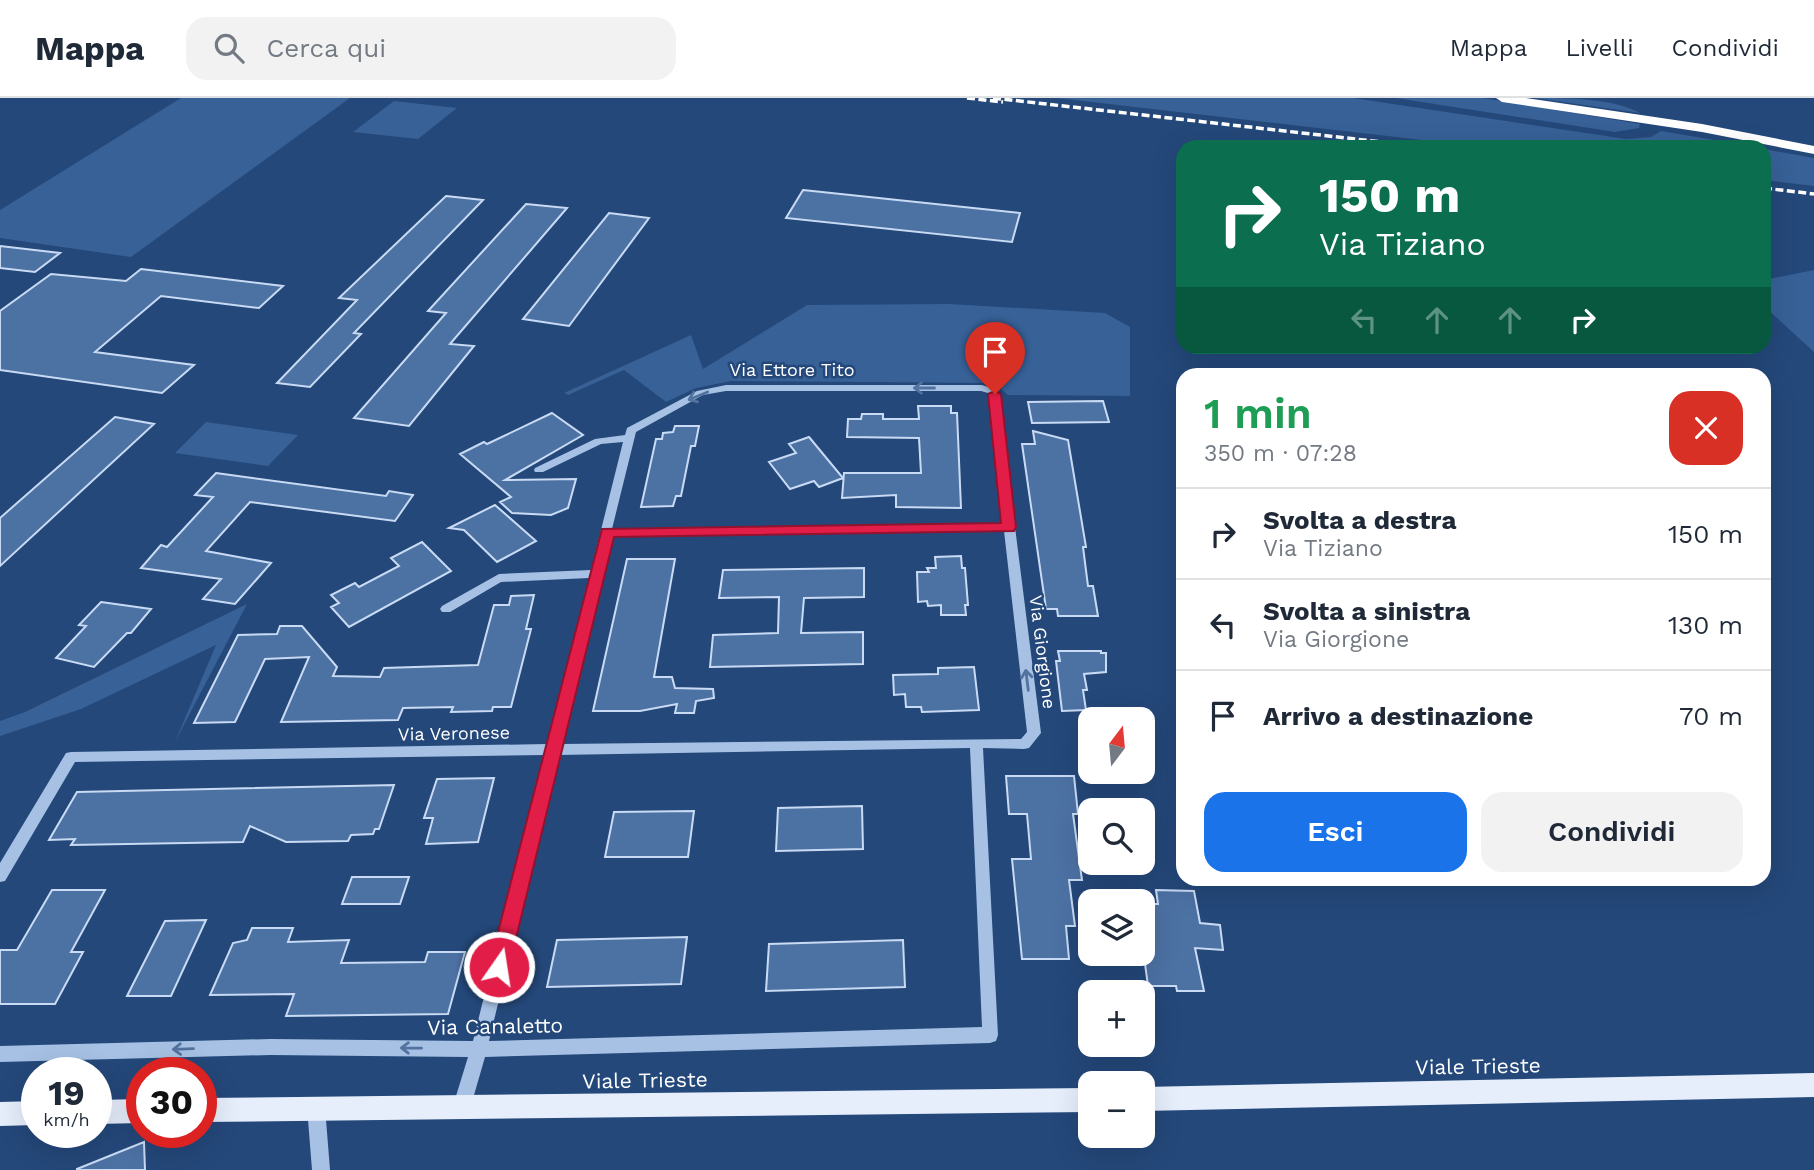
<!DOCTYPE html>
<html lang="it">
<meta charset="utf-8">
<style>
body{margin:0;font-family:"Work Sans",sans-serif;background:#f2f2f3;color:#1f2937;height:100vh;display:flex;flex-direction:column;font-size:26px;white-space:nowrap}
*{box-sizing:border-box;margin:0}
p{font-size:23px;color:#747a83}
.icon{flex:none;width:38px;height:38px;fill:none;stroke:currentColor;stroke-width:2;stroke-linecap:round;stroke-linejoin:round}
.map{position:relative;flex:1;overflow:hidden}
.sheet{position:absolute;left:1176px;top:270px;width:595px;height:518px;display:flex;flex-direction:column;background:#fff;border-radius:21px;box-shadow:0 7px 28px #0002}
.sheet>*{flex:none}
.top-card{position:absolute;left:1176px;top:42px;width:595px;height:214px;border-radius:21px;box-shadow:0 7px 28px #0002;background:#0b6e4f;color:#fff;overflow:hidden}
.needle{width:46px;rotate:16deg}
.tools{position:absolute;left:1078px;top:609px;display:grid;gap:14px}
.tools a{display:grid;place-items:center;width:77px;height:77px;border-radius:14px;background:#fff;box-shadow:0 7px 28px #0002;font-size:35px}
.speed{position:absolute;left:21px;top:959px;display:flex;gap:14px;font-size:35px;font-weight:700;text-align:center}
.speed>*{display:grid;place-content:center;width:91px;height:91px;border-radius:50%;background:#fff;box-shadow:0 7px 28px #0002;line-height:1}
.speed small{font-size:18px;font-weight:400}
.speed .limit{border:10px solid #d22;background:#fff;color:#111}
.pin{position:absolute;display:grid;place-items:center;width:60px;height:60px;color:#fff;margin:-72px -30px;border-radius:50% 50% 50% 0;rotate:-45deg;box-shadow:0 0 7px #0007}
.pin .icon{rotate:45deg}
.me{position:absolute;width:77px;margin:-38px;rotate:13deg;stroke-linejoin:round;filter:drop-shadow(0 0 5px #0008)}
.turn{display:flex;align-items:center;gap:24px;height:147px;padding:0 28px;font-size:32px}
.turn .icon{width:91px;height:91px;stroke-width:2.5}
.turn b{display:block;font-size:49px;line-height:60px}
.lanes{display:flex;align-items:center;height:66px;padding:0 28px;background:#0003;justify-content:center;gap:35px;direction:ltr}
.lanes .off{opacity:.35}
.round{display:grid;place-items:center;flex:none;width:74px;height:74px;border-radius:21px;background:#f2f2f3}
.overview{display:flex;align-items:center;justify-content:space-between;height:119px;padding:0 28px}
h1{font-size:42px;font-weight:600;line-height:52px;color:#1e9e55}
.primary-button{display:flex;gap:14px;margin-top:auto;padding:14px 28px}
.primary-button a{flex:1;height:80px;border-radius:21px;background:#1a73e8;color:#fff;font-size:28px;font-weight:600;line-height:80px;text-align:center}
.primary-button a+a{background:#f2f2f3;color:#1f2937}
ul{padding:0;list-style:none}
li{display:flex;align-items:center;gap:21px;height:91px;padding:0 28px;border-top:2px solid #e0e1e3}
li div{flex:1}
li b{display:block;font-size:26px}
li em{font-style:normal}
header{display:flex;align-items:center;gap:42px;box-sizing:border-box;height:98px;padding:0 35px;background:#fff;border-bottom:2px solid #e0e1e3}
header strong{font-size:33px}
nav{display:flex;gap:38px;margin-inline-start:auto;font-size:24px}
.search{width:490px;height:63px;background:#f2f2f3;display:flex;align-items:center;gap:18px;box-sizing:border-box;padding:0 24px;border-radius:21px;color:#747a83;font-size:26px}
.map>svg:first-child{display:block}
</style>
<header>
<strong>Mappa</strong>
<div class="search"><svg class="icon" aria-label="search" viewBox="0 0 24 24"><circle cx="10" cy="10" r="6"/><path d="M15 15l6 6"/></svg>Cerca qui</div>
<nav><a>Mappa</a><a>Livelli</a><a>Condividi</a></nav>
</header>
<div class="map">
<svg width="1814" height="1072" viewBox="0 0 1814 1072">
<rect width="100%" height="100%" fill="#24487a"/>
<!-- green -->
<path fill="#376197" d="M181 0H350L131 159 0 140V112Z
M1057 0H1353L1626 41 1651 39 1661 33 1756 49H1483Z
M1396 0H1483L1640 26 1639 30 1615 34Z
M1535 0C1569 0 1612 0 1640 15Z
M394 3 457 10 418 41 353 34Z
M1764 51 1814 60V88L1764 82Z
M1814 172V254L1764 208V182Z
M949 206 1105 215 1130 229V298L1008 297 994 285 731 283 696 290 666 304 624 272 568 297 564 295 691 237 703 271 807 207Z
M206 324 298 337 268 368 175 355Z
M247 506 175 644 216 547 81 611 0 638V623L25 614Z"/>
<!-- building -->
<path fill="#4c71a3" stroke="#c9dbf4" stroke-width="2" d="M803 92 1020 115 1012 144 786 120Z
M446 98 483 102 354 235 361 236 310 289 277 285 357 202 339 200Z
M526 106 567 110 450 246 474 248 409 328 354 320 446 215 428 213Z
M609 115 649 120 569 228 523 221Z
M0 148 60 155 35 174 0 170Z
M141 171 283 188 259 210 161 198 95 254 194 267 162 295 0 272V213L51 176 126 183Z
M1103 303 1109 324 1032 325 1028 304Z
M918 308H951V315H957L961 410 896 409V397L842 400 844 375H921L919 340 847 339 848 321H861L862 316H883V321H919Z
M552 315 583 337 505 382 576 381 568 410 551 417 512 415 500 404 511 399 460 356 484 344 487 346Z
M115 319 154 326 0 468V420Z
M675 328H699L695 348H691L681 398H676L673 408 641 409 656 341H662L663 335 673 334Z
M1033 333 1068 342 1086 449H1083L1088 488H1093L1098 518H1058L1057 511H1046L1022 346H1035Z
M809 339 843 380 819 389 814 383 790 391 769 364 796 355 789 346Z
M216 375 386 398 389 393 413 397 395 423 250 404 206 453 271 465 235 506 203 501 221 481 141 470 161 447 167 449 213 399 195 397Z
M495 407 536 443 497 464 464 432 449 430Z
M422 444 451 473 349 529 331 509 339 505 331 497 355 485 359 489 399 468 391 460Z
M961 458 962 470H965L968 507H965L966 517H941V507L928 508 927 503 918 504 917 474H929L927 470H936L935 459Z
M627 461H675L654 579H672L675 590 713 591 714 600 696 603 694 615H675L677 606 640 613H593Z
M864 470V499L804 500 801 535 863 534V566L710 569 713 537 778 535 779 499 719 500 723 472Z
M534 497 526 531H531L511 609H493L492 613 451 614 453 609 403 610 398 622 281 624 309 559 265 561 235 624 194 625 238 537 277 536 280 528H302L337 569 333 578 380 579 384 570 478 567 494 507H509L511 498Z
M101 504 151 511 131 535H127L94 569 56 560 86 528 79 527Z
M1058 553H1101V555H1106V574L1084 576 1087 592H1083L1086 612 1062 613 1056 563H1060Z
M974 569 979 612 922 614 921 609H906L905 596 894 597 893 577 938 576V570Z
M1006 678H1074L1078 716H1073L1082 782H1069L1075 828H1066L1069 861H1022L1012 761H1031L1027 716H1009Z
M494 680 478 744 426 746 433 720H424L437 681Z
M394 687 379 731H375L373 736 351 737 348 743 286 744 250 728 243 744 71 747 75 741 49 742 77 694Z
M862 708 863 751 776 753 778 710Z
M694 713 688 759H605L614 714Z
M352 779H409L400 806H342Z
M52 792H105L71 854H83L55 906H0V852H17Z
M1156 792 1194 793 1200 825 1220 827 1223 852 1195 850 1204 893H1177L1176 888H1148L1143 851V806H1158Z
M206 822 171 898H127L165 823Z
M252 830H293L288 844 349 842 341 865 425 864 428 854H465L448 916 286 918 294 896 210 897 233 845 247 842Z
M687 839 681 886 547 889 557 842Z
M903 842 905 889 766 893 769 846Z
M144 1044 145 1072H77V1071Z"/>
<g fill="none" stroke-linecap="round" stroke-linejoin="round">
<!-- minor -->
<path fill="#a6c1e4" fill-rule="evenodd" d="M726 287H982L995 291 1002 301 1015 429 1041 635 1029 650 1024 651 983 650 998 937 996 943 990 945 485 959 470 1011 467 1017 461 1020 455 1017 452 1011 468 959 270 957 0 964V948L270 941 473 943 544 657 75 664 5 783 0 784V765L66 655 71 654 547 646 589 480 501 484 450 514H442L440 511 442 508 499 476 591 472 623 344 601 346 543 374H535L534 372 535 370 595 341 625 337 627 330 697 293ZM726 293H981L988 295 992 301 1003 425 612 431 636 334 703 297ZM1004 433 1027 634 1021 641 561 646 610 439ZM970 650 982 929 489 943 558 657Z
M316 1000 322 1003 325 1009 330 1072H312L307 1009 310 1003Z"/>
<!-- major -->
<path fill="#e6eefc" fill-rule="evenodd" d="M1814 975V999L1143 1013V989Z
M1090 990V1014L201 1024V1000Z
M142 1001V1025L96 1026V1002Z
M37 1003V1027L0 1028V1004Z"/>
<!-- highway -->
<path fill="#fff" fill-rule="evenodd" d="M1496 0H1526L1702 26 1814 48V56L1702 34 1502 4Z"/>
<!-- rail -->
<path stroke="#fff" stroke-width="3.5" stroke-dasharray="8 3.5" stroke-linecap="butt" d="M967 0 1003 4
M993 0 1426 49
M1764 90 1814 96"/>
</g>
<!-- one-way arrows -->
<defs><path id="oneway-shaft" d="M-6 0H5M1.5-3L5.5 0L1.5 3" fill="none" stroke-width="1.6" stroke-linecap="round" stroke-linejoin="round" transform="scale(1.75)"/></defs>
<g stroke="#52729f">
<use href="#oneway-shaft" transform="translate(924 290) rotate(-180)"/>
<use href="#oneway-shaft" transform="translate(698 298) rotate(158)"/>
<use href="#oneway-shaft" transform="translate(1027 582) rotate(-97)"/>
<use href="#oneway-shaft" transform="translate(411 950) rotate(-179)"/>
<use href="#oneway-shaft" transform="translate(183 951) rotate(178)"/>
</g>
<!-- route -->
<path fill="#e11d48" stroke="#92132f" stroke-width="2" d="M995 293 1001 296 1016 429 1014 433 614 439 509 869 506 876 499 879 492 876 489 869 602 431 1001 425 988 296Z"/>
<g text-anchor="middle" dominant-baseline="central" stroke-width="5" stroke-linejoin="round" paint-order="stroke">
<!-- street labels -->
<g font-size="18" fill="#fff" stroke="#24487a">
<text x="792" y="271">Via Ettore Tito</text>
<text transform="translate(1043 554) rotate(83)">Via Giorgione</text>
<text transform="translate(454 635) rotate(-1)">Via Veronese</text>
</g>
<!-- near-street labels -->
<g font-size="21" fill="#fff" stroke="#24487a">
<text transform="translate(495 928) rotate(-1)">Via Canaletto</text>
<text transform="translate(1478 968) rotate(-1)">Viale Trieste</text>
<text transform="translate(645 982) rotate(-1)">Viale Trieste</text>
</g>
</g>
</svg>
<div class="tools">
<a><svg class="needle" viewBox="-14 -14 28 28"><path d="M0-13l5 13h-10z" fill="#e53935"/><path d="M0 13l5-13h-10z" fill="#747a83"/></svg></a>
<a><svg class="icon" aria-label="search" viewBox="0 0 24 24"><circle cx="10" cy="10" r="6"/><path d="M15 15l6 6"/></svg></a>
<a><svg class="icon" aria-label="layers" viewBox="0 0 24 24"><path d="M12 4l9 5-9 5-9-5zM3 14l9 5 9-5"/></svg></a>
<a>+</a>
<a>−</a>
</div>
<div class="speed"><div>19<small>km/h</small></div><div class="limit">30</div></div>
<div class="pin" style="left:995px;top:296px;background:#d93025"><svg class="icon" aria-label="arrive" viewBox="0 0 24 24"><path d="M6 21V4h12l-3 4 3 4H6"/></svg></div>
<svg class="me" style="left:499px;top:869px" viewBox="-20 -20 40 40"><circle r="17" fill="#e11d48" stroke="#fff" stroke-width="3"/><path d="M0-11L8 9 0 5-8 9z" fill="#fff"/></svg>
<div class="top-card">
<div class="turn"><svg class="icon" aria-label="right" viewBox="0 0 24 24"><path d="M7 20v-9h11M14 6l5 5-5 5"/></svg><div><b>150 m</b>Via Tiziano</div></div>
<div class="lanes"><svg class="icon off" aria-label="left" viewBox="0 0 24 24"><path d="M17 20v-9H6M10 6l-5 5 5 5"/></svg><svg class="icon off" aria-label="ahead" viewBox="0 0 24 24"><path d="M12 20V5M6 11l6-6 6 6"/></svg><svg class="icon off" aria-label="ahead" viewBox="0 0 24 24"><path d="M12 20V5M6 11l6-6 6 6"/></svg><svg class="icon" aria-label="right" viewBox="0 0 24 24"><path d="M7 20v-9h11M14 6l5 5-5 5"/></svg></div>
</div>
<section class="sheet">
<div class="overview"><div><h1>1 min</h1><p>350 m · 07:28</p></div><a class="round" style="background:#d93025;color:#fff"><svg class="icon" aria-label="close" viewBox="0 0 24 24"><path d="M6 6l12 12M18 6L6 18"/></svg></a></div>
<ul>
<li><svg class="icon" aria-label="right" viewBox="0 0 24 24"><path d="M7 20v-9h11M14 6l5 5-5 5"/></svg><div><b>Svolta a destra</b><p>Via Tiziano</p></div><em>150 m</em></li>
<li><svg class="icon" aria-label="left" viewBox="0 0 24 24"><path d="M17 20v-9H6M10 6l-5 5 5 5"/></svg><div><b>Svolta a sinistra</b><p>Via Giorgione</p></div><em>130 m</em></li>
<li><svg class="icon" aria-label="arrive" viewBox="0 0 24 24"><path d="M6 21V4h12l-3 4 3 4H6"/></svg><div><b>Arrivo a destinazione</b></div><em>70 m</em></li>
</ul>
<div class="primary-button"><a>Esci</a><a>Condividi</a></div>
</section>
</div>
